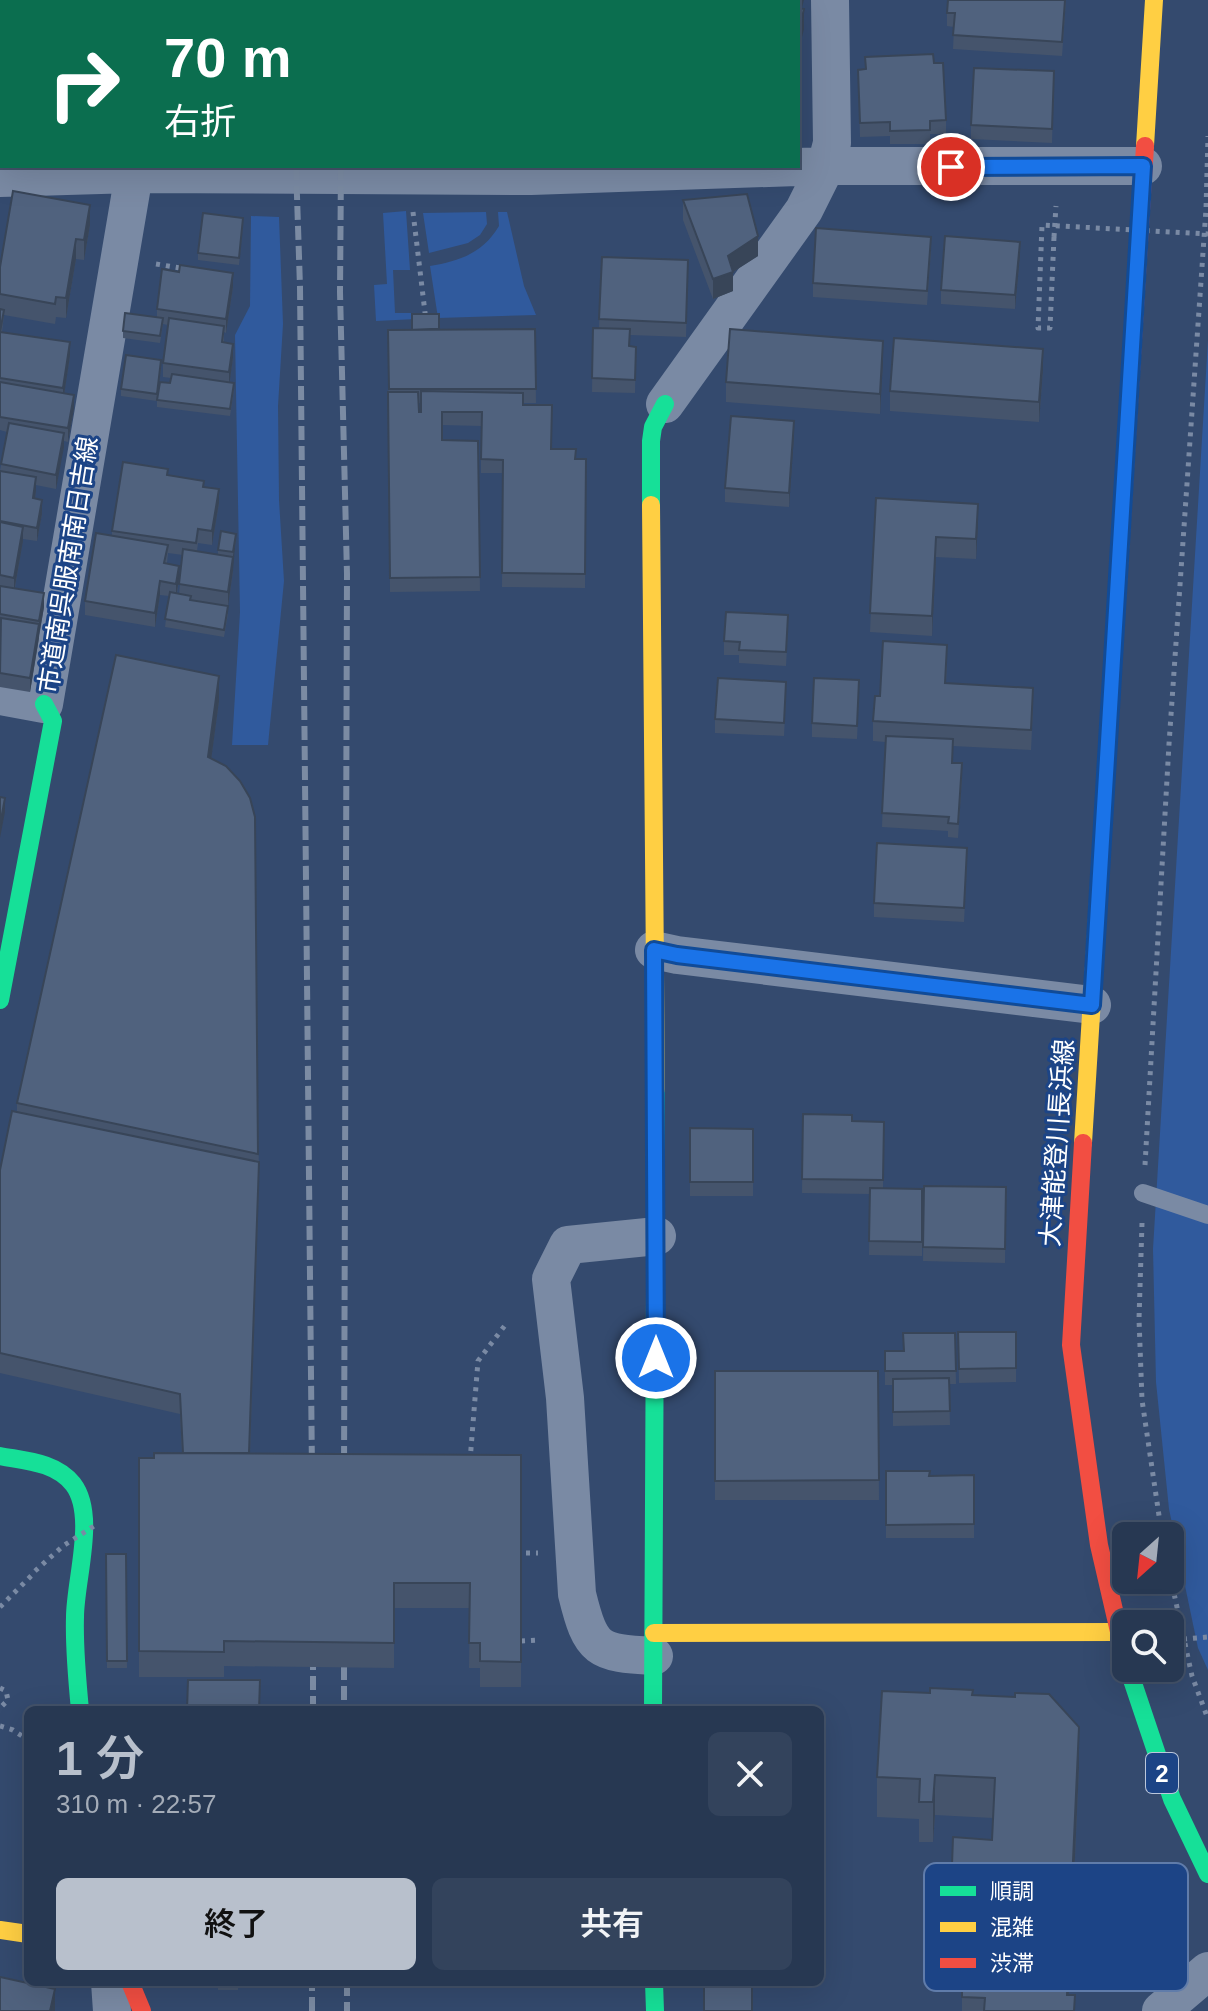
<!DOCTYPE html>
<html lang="ja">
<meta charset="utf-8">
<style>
body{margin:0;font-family:Helvetica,"Noto Sans JP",sans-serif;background:#33435c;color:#f1f3f6;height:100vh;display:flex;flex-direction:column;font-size:30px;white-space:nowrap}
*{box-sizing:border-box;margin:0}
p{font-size:26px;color:#a4acb8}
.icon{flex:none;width:44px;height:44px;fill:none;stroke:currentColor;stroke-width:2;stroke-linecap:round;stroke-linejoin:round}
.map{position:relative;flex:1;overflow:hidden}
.drawer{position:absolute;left:24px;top:1706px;width:800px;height:280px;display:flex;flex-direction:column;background:#273852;border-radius:12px;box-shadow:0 8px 32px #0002,0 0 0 2px #435269}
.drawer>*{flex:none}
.top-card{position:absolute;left:0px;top:0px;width:800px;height:168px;box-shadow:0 8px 32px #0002,0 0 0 2px #435269;background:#0b6e4f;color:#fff;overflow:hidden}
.needle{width:52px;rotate:207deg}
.controls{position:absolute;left:1112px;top:1522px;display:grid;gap:16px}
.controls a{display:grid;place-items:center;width:72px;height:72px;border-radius:12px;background:#273852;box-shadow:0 8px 32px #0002,0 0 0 2px #435269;font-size:40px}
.pin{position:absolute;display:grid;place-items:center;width:68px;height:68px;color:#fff;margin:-34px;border:4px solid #fff;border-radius:50%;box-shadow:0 2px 8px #0007}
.me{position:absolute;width:88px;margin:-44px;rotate:0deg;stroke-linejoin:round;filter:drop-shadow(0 0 6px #0008)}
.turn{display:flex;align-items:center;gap:28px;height:168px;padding:0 32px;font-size:36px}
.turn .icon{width:104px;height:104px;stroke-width:2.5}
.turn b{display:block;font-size:56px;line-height:68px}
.round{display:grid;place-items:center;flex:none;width:84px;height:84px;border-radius:12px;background:#33435c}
.overview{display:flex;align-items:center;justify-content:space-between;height:136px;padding:0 32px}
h1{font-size:48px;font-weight:600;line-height:60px;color:#b8c0cc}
.primary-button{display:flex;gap:16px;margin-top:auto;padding:16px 32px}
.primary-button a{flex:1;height:92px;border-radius:12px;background:#b8c0cc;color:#111;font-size:32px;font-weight:600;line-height:92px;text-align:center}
.primary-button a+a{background:#33435c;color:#f1f3f6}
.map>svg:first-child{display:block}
</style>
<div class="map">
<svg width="1208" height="2011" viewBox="0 0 1208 2011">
<rect width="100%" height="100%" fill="#344a6e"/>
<!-- green -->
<path fill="#305a9d" d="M406 211 410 270H393L395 313H416V319L376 321 374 285 387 284 383 213Z
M486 212 487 224 480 235 468 243 429 253 423 213Z
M498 212H507L524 286 536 315 438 318 430 266C460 261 483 253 499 226Z
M251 216 279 217 283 324 278 406 279 500 284 581 268 745H232L240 612 235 335 250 306Z
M1208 340V1670L1198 1648 1169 1509 1156 1382 1153 1249Z"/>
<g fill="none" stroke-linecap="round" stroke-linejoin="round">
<!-- path -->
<path stroke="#7a8aa4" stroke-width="5" stroke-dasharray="4 6" stroke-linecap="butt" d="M413 212 426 321
M1054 237 1056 206
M156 264 186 269
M1145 1165 1169 744 1206 209 1208 136
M1142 1223 1139 1319 1142 1400 1162 1536
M470 1461 478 1361 506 1324
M516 1553H538
M1170 1575 1192 1676 1208 1719
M0 1607 35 1572
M1183 1639 1208 1637
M521 1641 540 1640
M0 1688 6 1691 8 1700 0 1708
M0 1726 13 1730 28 1740"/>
<!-- lane -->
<path stroke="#7a8aa4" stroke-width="18" d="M370 2V0
M1143 1193 1208 1215"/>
<!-- street -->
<path stroke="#7a8aa4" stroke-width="38" d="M0 178 134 174 531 176 826 166H1143
M665 404 804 210 826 166 832 143 830 0
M0 696 44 704 134 174
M654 950 677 955 1092 1005
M654 1656C597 1653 591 1651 577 1594L565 1398 551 1279 568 1245 657 1236
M110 1982 112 2011
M1161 2011 1208 1971"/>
<!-- fast -->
<path stroke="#16e098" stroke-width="18" d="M651 505V441L653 427 665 404
M0 1000 53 721 44 704
M0 1456C26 1461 55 1462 73 1484 97 1515 75 1580 75 1617 74 1648 77 1679 80 1710
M1128 1668 1172 1799 1208 1874
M653 1710 656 1089
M654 1982 655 2011"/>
<!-- slow -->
<path stroke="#ffcf43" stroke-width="18" d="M1145 146 1154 0
M651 505 656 1089
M1083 1143 1121 533
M654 1633 1117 1632
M0 1930 28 1934"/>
<!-- jam -->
<path stroke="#f24e42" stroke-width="18" d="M1121 533 1145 146
M1083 1143 1071 1345 1099 1545 1126 1662
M130 1982 142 2011"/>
<!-- rail -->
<path stroke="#7b8ba3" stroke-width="6" stroke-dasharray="14 6" stroke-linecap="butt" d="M341 0V2
M298 2V0
M296 166 300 287 312 1474
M341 166 340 292 347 574 344 1474
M344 1646V1710
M313 1710V1646
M347 1982V2011
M312 2011V1982"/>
<!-- path-bridge -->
<path stroke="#7a8aa4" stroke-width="5" stroke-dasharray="4 6" stroke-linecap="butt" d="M1054 237 1050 328H1038L1042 225 1208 234
M35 1571 63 1546 94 1526"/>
</g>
<!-- wall -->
<path fill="#45546c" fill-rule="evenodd" d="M0 0H39L38 2H2V59L0 58Z
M1066 0 1062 56 953 49 954 27 947 26V13Z
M934 63 946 120V134H930V144H890V136L860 137 858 70Z
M1054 71 1052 143 971 139V125Z
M683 200 758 256 733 272V291L713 299 683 220Z
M90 225 84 260 76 259 66 318 56 317 55 324 4 315 2 332 70 356 64 394 74 409 68 442 64 441 56 489 36 485 35 499 42 514 37 541 23 539 15 588 44 607 30 692 0 687V471L7 432 0 430V267Z
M243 225 239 265 198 260V253Z
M931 251 927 305 813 297V283Z
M1020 255 1015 309 941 304V290Z
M602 257 688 260 686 337 630 335V346L636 347 635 393 592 392 593 328H599Z
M233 287 226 333 224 332V343L233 358 229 383 234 390 230 416 157 407V400L170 383 171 378 163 377V363L168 325 163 324 160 343 123 338V331L157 317V309Z
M535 329 536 403H523V405L552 449 576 459H586L585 588 502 587 503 473H481V426L442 425V440L478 441 480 591 390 592 388 330ZM418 403H421V412H419Z
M883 361 880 414 726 402V382Z
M161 367 157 401 121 396V389Z
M1043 369 1039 422 890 411V391Z
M794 435 789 507 725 502V488Z
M168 475 204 487 219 503 212 545 198 543 197 551 218 555V550L236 541 233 557V571L228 606 192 600 228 614 224 637 165 627 169 596 160 595 155 627 85 615V601L112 536V531ZM168 553 183 555 179 594H177L179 579 167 563Z
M876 498 978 524 976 559 936 557 932 636 870 632Z
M788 629 786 666 739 663V655H724V641Z
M947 665 946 683 1033 708 1031 750 953 746 952 763 962 777 958 838 948 837V831L882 827 885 742 873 741V721L880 696Z
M859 694 857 739 812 737V723Z
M786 695 784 736 715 733V719Z
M219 701 211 759 255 817 259 1182 250 1453 521 1455V1687H480V1668H469L470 1608H394V1668L224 1666V1677H139V1458H154L182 1453 180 1414 0 1373V1170L17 1112V1103Z
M967 862 964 922 874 917V903Z
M803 1114 852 1121 884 1122 883 1188 922 1189V1256L869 1255 870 1194 802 1193Z
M690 1128 753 1129V1196H690Z
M924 1186 1006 1187 1005 1263 923 1261Z
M958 1332H1016V1382L959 1383Z
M955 1333 956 1384H949L950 1425 893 1426V1385H885V1351H903Z
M715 1371H878L879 1500H715Z
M886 1471 929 1476 974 1475V1538H886Z
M106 1554H126L127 1668H107Z
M973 1695 1079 1767 1069 1995 1075 2011H962V1984L986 1985 989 1907 952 1906V1865L992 1840 993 1818 935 1815 933 1842H919V1819L877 1817V1777Z
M218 1982H238V1990H218Z"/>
<!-- shaded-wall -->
<path fill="#384558" d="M799 0H804L798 23V3Z
M804 9V29L798 54V34Z
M90 205V225L84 260V240Z
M758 236V256L733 272V291L713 299V279L728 256Z
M76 239V259L66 318V298Z
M1020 242V255L1015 309V295Z
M233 273V287L226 333V319Z
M883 341V361L880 414V394Z
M70 342V356L63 402V388Z
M233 344V358L229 386V372Z
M1043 349V369L1039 422V402Z
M74 395V409L68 442V428Z
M794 421V435L789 507V493Z
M64 433V447L56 489V475Z
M36 477V491L33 512V498Z
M219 489V503L212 545V531Z
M42 500V514L37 541V528Z
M978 504V524L976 559V539Z
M23 527V541L14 592V578Z
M236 534 233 571 228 606V592Z
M936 537V557L932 636V616Z
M179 566V579L176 598V584Z
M160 581V595L155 627V613Z
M44 593V607L39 635V621Z
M39 624V638L30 692V678Z
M219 676V701L208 783V757Z
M5 798V812L0 838V825Z
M1079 1727V1767L1068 2011 1067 1995Z
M935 1775V1815L933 1842V1802Z
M55 1989V2011H50Z"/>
<!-- building -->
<path fill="#50627e" stroke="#384558" stroke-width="2" d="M11 0H33L32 2H17Z
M50 0H128V2H50Z
M137 0H159L170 1 137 2Z
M198 0H258V2H198Z
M704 0H799L798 3V2H704Z
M948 0H1065L1062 42 953 35 955 13H947Z
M798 8 804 9 798 34Z
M0 14H2V45H0Z
M933 54 934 63H943L946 120 930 121V130L890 131V122L860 123 858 70 866 69 865 57Z
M974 68 1054 71 1052 129 971 125Z
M13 191 90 205 84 240 76 239 66 298 56 297 55 304 0 294V267Z
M747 194 758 236 728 256 733 272 713 279 683 200Z
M203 213 243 218 239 258 198 253Z
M816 228 931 237 927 291 813 283Z
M945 236 1020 242 1015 295 941 290Z
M602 257 688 260 686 323 599 319Z
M180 265 233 273 226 319 157 309 162 269 179 272Z
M0 309 4 310 0 332Z
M125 313 163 318 160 336 123 331Z
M412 314H439V329L412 330Z
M169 318 224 326 222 342 233 344 229 372 163 363Z
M593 328 630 329 629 346 636 347 635 380 592 378Z
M535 329 536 389H389L388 330Z
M730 329 883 341 880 394 726 382Z
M0 332 70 342 63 388 0 378Z
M894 338 1043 349 1039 402 890 391Z
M126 355 161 360 157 394 121 389Z
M172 374 234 383 230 409 157 400 160 382 170 383Z
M0 382 74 395 68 428 0 417Z
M421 391 523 393V405H552L551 449H576L575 459H586L585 574 502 573 503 460 481 459 482 412H442V440L478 441 480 577 390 578 388 392H418L419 412H421Z
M731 416 794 421 789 493 725 488Z
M9 423 64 433 56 475 1 464Z
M123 462 168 469 167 475 204 481 203 487 219 489 212 531 198 529 196 543 112 531Z
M0 471 36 477 33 498 42 500 37 528 0 521Z
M876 498 978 504 976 539 936 537 932 616 870 613Z
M0 522 23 527 14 578 0 575Z
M221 531 236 534 233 552 218 550Z
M96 533 168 545 164 563 179 566 176 584 160 581 155 613 85 601Z
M183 549 233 557 228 592 179 584Z
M0 586 44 593 39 621 0 614Z
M170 592 191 596 190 600 228 606 224 630 165 619Z
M726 612 788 615 786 652 739 650 740 642 724 641Z
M1 618 39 624 30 678 0 673Z
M883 641 947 645 945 683 1033 688 1031 730 873 721 875 696H880Z
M116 655 219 676 208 757 226 766 240 781 250 798 255 817 258 1154 17 1103Z
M718 678 786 682 784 723 715 719Z
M814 678 859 680 857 726 812 723Z
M886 736 953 739 952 763H962L958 824 948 823 949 817 882 813Z
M0 797 5 798 0 825Z
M877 843 967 848 964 908 874 903Z
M12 1111 259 1162 249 1453H183L180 1394 0 1353V1170Z
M803 1114 852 1115V1121L884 1122 883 1180 802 1179Z
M690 1128 753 1129V1182H690Z
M924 1186 1006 1187 1005 1249 923 1247Z
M870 1188 922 1189V1242L869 1241Z
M958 1332H1016V1368L959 1369Z
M903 1333H955L956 1371H885V1351H904Z
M715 1371H878L879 1480 715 1481Z
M949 1378 950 1411 893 1412V1379Z
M154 1453 521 1455V1662L480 1661V1643H469L470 1583H394V1643L224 1641V1652L139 1651V1458H154Z
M886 1471H930L929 1476 974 1475V1524L886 1525Z
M106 1554H126L127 1661H107Z
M188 1680H260L259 1710H187Z
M930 1688 973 1690 972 1695 1015 1697V1693L1049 1694 1079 1727 1067 1995H1075L1074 2011H984L985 1998 962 1997V1984L986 1985 991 1867 952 1865 953 1837 992 1840 995 1778 935 1775 933 1802H919L920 1779 877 1777 882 1691 930 1693Z
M492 1705 532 1706V1710H492Z
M0 1977 55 1989 50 2011H0Z
M704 1982H752V2011H704Z"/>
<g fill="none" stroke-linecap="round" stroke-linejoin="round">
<defs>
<path id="route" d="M656 1358 654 950 677 955 1092 1005 1143 166 951 167"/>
</defs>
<!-- route casing -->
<use href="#route" stroke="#114b97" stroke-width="20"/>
<!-- route -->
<use href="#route" stroke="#1a73e8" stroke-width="14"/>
</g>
<g text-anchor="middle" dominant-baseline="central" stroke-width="6" stroke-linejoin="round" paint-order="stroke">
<!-- shield labels -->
<rect fill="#1c4486" stroke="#bbc7db" stroke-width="2" x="1146" y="1753" width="32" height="40" rx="6"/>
<g font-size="24" font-weight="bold" fill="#fff">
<text x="1162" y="1773">2</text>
</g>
<!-- street labels -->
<g font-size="26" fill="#fff" stroke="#1c4486">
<text transform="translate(68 565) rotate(-81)">市道南呉服南南日吉線</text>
<text transform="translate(1057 1143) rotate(-86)">大津能登川長浜線</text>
</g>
</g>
<!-- legend -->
<rect x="924" y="1863" width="264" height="128" rx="12" fill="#1c4486" stroke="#607caa" stroke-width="2"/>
<rect x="940" y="1886" width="36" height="10" fill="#16e098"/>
<rect x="940" y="1922" width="36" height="10" fill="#ffcf43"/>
<rect x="940" y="1958" width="36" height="10" fill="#f24e42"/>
<g font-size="22" fill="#fff">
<text x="990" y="1899">順調</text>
<text x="990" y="1935">混雑</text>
<text x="990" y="1971">渋滞</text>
</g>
</svg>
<div class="controls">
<a><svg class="needle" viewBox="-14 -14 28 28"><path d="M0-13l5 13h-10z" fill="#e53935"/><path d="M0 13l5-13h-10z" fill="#a4acb8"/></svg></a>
<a><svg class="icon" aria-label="search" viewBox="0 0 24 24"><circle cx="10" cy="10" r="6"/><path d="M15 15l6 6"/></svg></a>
</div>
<div class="pin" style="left:951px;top:167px;background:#d93025"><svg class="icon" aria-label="arrive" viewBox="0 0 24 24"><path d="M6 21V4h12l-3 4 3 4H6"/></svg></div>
<svg class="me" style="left:656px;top:1358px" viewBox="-20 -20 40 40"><circle r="17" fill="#1a73e8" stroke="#fff" stroke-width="3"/><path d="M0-11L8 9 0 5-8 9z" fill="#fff"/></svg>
<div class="top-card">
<div class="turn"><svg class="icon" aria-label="right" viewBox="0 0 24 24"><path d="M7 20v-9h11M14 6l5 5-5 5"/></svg><div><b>70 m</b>右折</div></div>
</div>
<section class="drawer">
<div class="overview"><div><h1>1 分</h1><p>310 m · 22:57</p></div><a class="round"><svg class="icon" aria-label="close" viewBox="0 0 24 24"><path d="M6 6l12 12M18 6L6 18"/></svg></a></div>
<div class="primary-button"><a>終了</a><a>共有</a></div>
</section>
</div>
